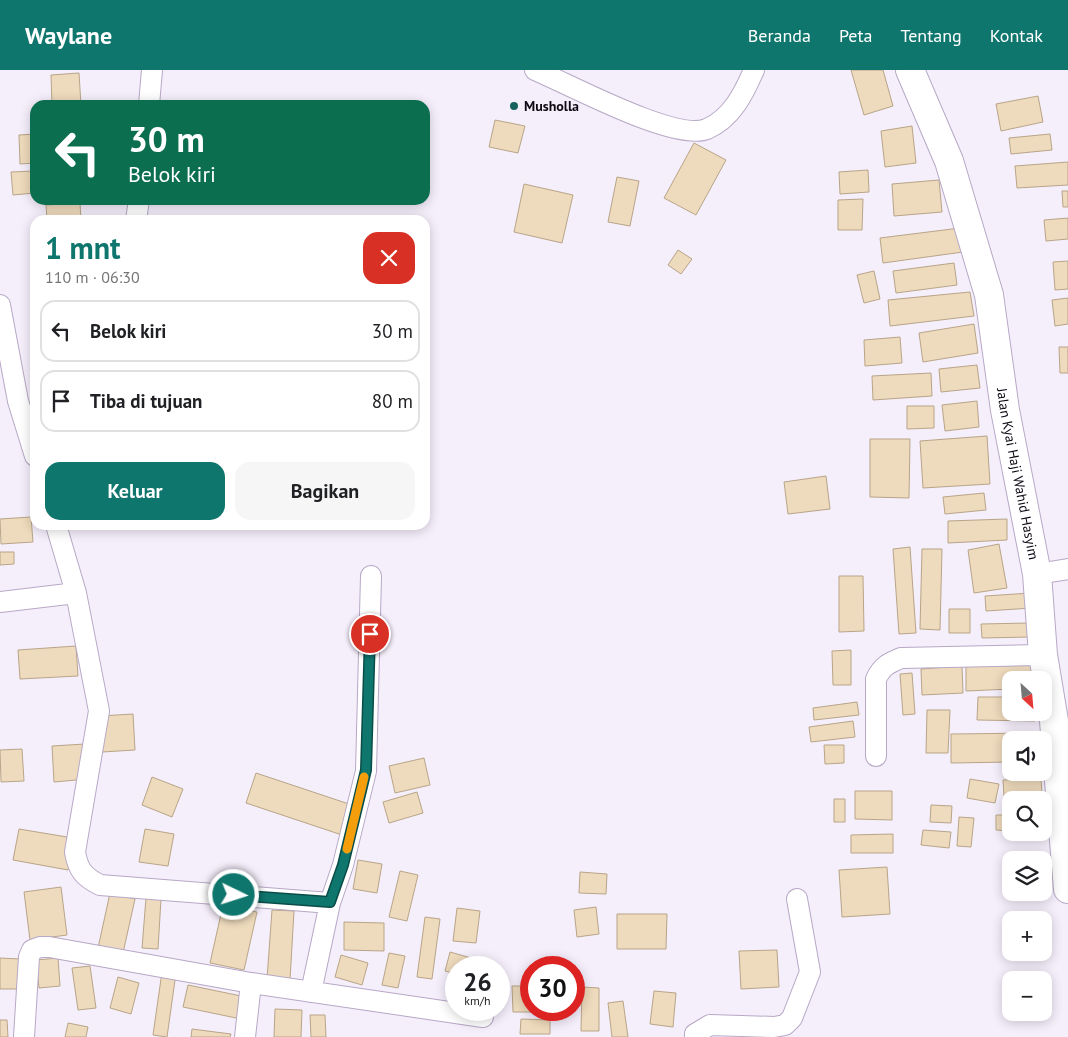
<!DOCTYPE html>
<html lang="id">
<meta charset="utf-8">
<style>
body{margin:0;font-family:"PT Sans",sans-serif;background:#f6f6f6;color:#202124;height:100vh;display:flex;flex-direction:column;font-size:19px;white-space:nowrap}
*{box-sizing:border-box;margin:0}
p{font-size:16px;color:#757577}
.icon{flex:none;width:28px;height:28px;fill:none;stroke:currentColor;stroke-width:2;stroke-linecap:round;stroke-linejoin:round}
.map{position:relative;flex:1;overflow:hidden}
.panel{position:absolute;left:30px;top:145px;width:400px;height:315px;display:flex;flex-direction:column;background:#fff;border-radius:15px;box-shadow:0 2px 12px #0003}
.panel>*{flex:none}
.hud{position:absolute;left:30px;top:30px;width:400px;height:105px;border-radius:15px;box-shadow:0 2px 12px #0003;background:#0b6e4f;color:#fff;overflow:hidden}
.needle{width:32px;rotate:154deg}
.fabs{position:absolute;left:1002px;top:601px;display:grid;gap:10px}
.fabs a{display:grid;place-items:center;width:50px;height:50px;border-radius:10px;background:#fff;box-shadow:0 2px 12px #0003;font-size:25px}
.speed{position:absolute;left:445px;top:886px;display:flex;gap:10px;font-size:25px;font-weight:700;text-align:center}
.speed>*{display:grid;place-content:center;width:65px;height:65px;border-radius:50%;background:#fff;box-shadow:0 2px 12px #0003;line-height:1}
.speed small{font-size:12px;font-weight:400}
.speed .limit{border:8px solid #d22;background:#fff;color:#111}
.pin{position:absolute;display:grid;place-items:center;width:42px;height:42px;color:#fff;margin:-21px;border:2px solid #fff;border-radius:50%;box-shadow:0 1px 5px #0007}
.me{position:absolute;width:55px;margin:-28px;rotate:94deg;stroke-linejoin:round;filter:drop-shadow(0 0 4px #0008)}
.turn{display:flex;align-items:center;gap:18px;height:105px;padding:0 15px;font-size:22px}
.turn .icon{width:65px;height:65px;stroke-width:2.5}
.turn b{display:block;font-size:35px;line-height:42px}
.round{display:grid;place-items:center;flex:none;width:52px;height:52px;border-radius:15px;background:#f6f6f6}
.headline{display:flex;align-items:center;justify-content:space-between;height:85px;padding:0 15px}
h1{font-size:30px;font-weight:700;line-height:38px;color:#0f766e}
.cta{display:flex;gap:10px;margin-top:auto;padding:10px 15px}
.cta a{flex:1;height:58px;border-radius:15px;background:#0f766e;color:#fff;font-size:20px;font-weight:700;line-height:58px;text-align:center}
.cta a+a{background:#f6f6f6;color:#202124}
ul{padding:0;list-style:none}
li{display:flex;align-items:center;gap:15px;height:62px;margin:0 10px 8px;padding:0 5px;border:2px solid #e0e0e0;border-radius:15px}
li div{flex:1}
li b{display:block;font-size:19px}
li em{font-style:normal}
header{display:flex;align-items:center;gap:30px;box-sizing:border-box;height:70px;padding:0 25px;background:#0f766e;color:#fff}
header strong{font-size:24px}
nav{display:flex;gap:28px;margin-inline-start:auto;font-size:18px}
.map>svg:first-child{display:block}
</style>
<header>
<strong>Waylane</strong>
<nav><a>Beranda</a><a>Peta</a><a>Tentang</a><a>Kontak</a></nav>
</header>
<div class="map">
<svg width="1068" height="967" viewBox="0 0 1068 967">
<rect width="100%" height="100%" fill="#f5eefb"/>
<!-- building -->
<path fill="#eedabc" stroke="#b8a588" d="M851 0H883L893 36 864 45Z
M79 3 81 35H52L51 5Z
M1038 26 1043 52 1001 61 996 34Z
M495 50 525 56 518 83 489 77Z
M912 56 916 93 885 97 881 61Z
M35 64V93L20 94 19 65Z
M1050 64 1052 80 1011 84 1009 68Z
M694 73 726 90 696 145 664 128Z
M1068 92V115L1017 118 1015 96Z
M868 100 869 122 840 124 839 102Z
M35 101V123L13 125 11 102Z
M617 107 639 111 630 156 608 152Z
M939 110 942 142 894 146 892 114Z
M524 114 573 125 562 173 514 162Z
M1062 121H1068V137H1063Z
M863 129 862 160H838V130Z
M80 133 81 150H47L46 135Z
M1068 148V169L1046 171 1044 150Z
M960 158 963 182 883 193 880 168Z
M678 180 692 189 681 204 668 195Z
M1068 191V219L1055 220 1053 192Z
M954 193 957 215 896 223 893 201Z
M874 201 880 229 864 233 857 205Z
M970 222 974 246 890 256 888 230Z
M1068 228V254L1055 256 1052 230Z
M974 254 978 283 923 292 919 263Z
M900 267 902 293 865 296 864 270Z
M1059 277H1068V303H1060Z
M977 295 980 318 941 322 939 299Z
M931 303 932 326 873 330 872 306Z
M977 331 979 357 945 361 942 335Z
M907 336H934V358L907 359Z
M987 366 990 414 923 418 920 371Z
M870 369H910L909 428 870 427Z
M826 406 830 439 788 444 784 412Z
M984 423 986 440 945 444 943 427Z
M31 447 33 472 1 474 0 449Z
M1007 449V470L948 473V451Z
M999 474 1007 518 974 523 968 480Z
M910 477 916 563 899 564 893 479Z
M922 479H942L940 560 920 559Z
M0 482H14V494L0 495Z
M839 506H863L864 561 839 562Z
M1031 523 1032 538 986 541 985 526Z
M949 539H970V563H949Z
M1029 553 1030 567 982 568 981 554Z
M76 576 78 606 20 609 18 580Z
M851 580V615H833L832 581Z
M966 593 1041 594 1040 610H1011V619L966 621Z
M962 596 963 623 922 625 921 599Z
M912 603 915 644 903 645 900 604Z
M978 627H1011V642H1035V651L977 650Z
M857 632 859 645 814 650 813 638Z
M927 640H950L948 683H926Z
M133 644 135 680 102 682 100 646Z
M853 651 855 667 811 672 809 657Z
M1035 663V670H1011V692L951 693V664Z
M85 674 87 709 54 712 52 676Z
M824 675H844V693L825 694Z
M22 679 24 711 1 712 0 680Z
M424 688 430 715 395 723 389 696Z
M256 703 352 735 342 765 246 733Z
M152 707 183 719 172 747 142 735Z
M1041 708 1042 725 1004 726 1003 710Z
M970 709 999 714 995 733 967 728Z
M855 721H892V750L855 749Z
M417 722 423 743 389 753 383 732Z
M834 729H845V752H834Z
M931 735 952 736 951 753 930 752Z
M996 745H1011V761L996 760Z
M1044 746H1051L1050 762H1044Z
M959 747 974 748 971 777 957 776Z
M19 759 73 768 68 800 13 790Z
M145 759 174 764 168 796 139 792Z
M923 760 951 762 949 778 921 775Z
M893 764V783H851V765Z
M358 790 382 794 377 823 353 819Z
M887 797 890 844 842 847 839 800Z
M400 801 418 805 407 851 389 847Z
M580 802 607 804 606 824 579 823Z
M61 817 67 865 30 870 24 822Z
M110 823 135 829 123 883 98 878Z
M146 828 161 829 158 879 142 878Z
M223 835 257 842 244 900 210 893Z
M596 837 599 864 577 867 574 840Z
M457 838 480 841 476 873 453 871Z
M272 840 294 841 290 910 267 909Z
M617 844H667L666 879H617Z
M425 847 440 849 432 909 417 907Z
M344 852 384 853V881L344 880Z
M777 880 779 917 741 919 739 881Z
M450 882 471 888 469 898H456V904L445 901Z
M389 883 405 886 398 918 382 915Z
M341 885 368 893 362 915 335 907Z
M0 888 20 889 19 919H0Z
M58 888 60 916 39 918 36 890Z
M90 896 96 938 78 940 72 898Z
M162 902 176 903 167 967 153 965Z
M118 907 139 913 131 944 110 938Z
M188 915 246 927 241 949 183 937Z
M512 916H531V940L537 942H513Z
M582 917 599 918V961H581Z
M654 921 676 923 673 957 650 954Z
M623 931 628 967H612L608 933Z
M275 939 302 940 301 967H274Z
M547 940H569V946L547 944Z
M310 945H325L326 967H311Z
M521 949 550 950V964H520Z
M0 950H7L8 967H0Z
M68 953 88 957 86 967H65Z
M192 959 231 964 230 967H191Z"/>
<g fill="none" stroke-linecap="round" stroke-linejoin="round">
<defs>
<path id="street" d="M535 0C569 14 675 72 707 59 732 48 744 23 754 0
M149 35 152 0
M136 150 139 130
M0 235 18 331 35 386
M56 455 76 523 99 641 75 782C78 800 84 807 100 815L330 833
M1037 504 1068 499
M0 532 76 523
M876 686V609C882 596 889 593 901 588L1043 585
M311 922 330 833 343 795 366 701 371 506
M24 967 29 887 32 880 40 877H49L251 913 483 947
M245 967 251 913
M695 967V964L710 955 774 957 785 955 792 948 810 902 797 829"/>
<g id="highway">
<path id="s1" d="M910 0 949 91 989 225 1005 340 1037 504 1043 585 1054 651 1068 819"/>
</g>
</defs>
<!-- street casing -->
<use href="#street" stroke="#b7a8c6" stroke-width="22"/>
<!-- highway casing -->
<use href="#highway" stroke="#b7a8c6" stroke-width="30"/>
<!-- street -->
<use href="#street" stroke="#fff" stroke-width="20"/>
<!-- highway -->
<use href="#highway" stroke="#fff" stroke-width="28"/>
</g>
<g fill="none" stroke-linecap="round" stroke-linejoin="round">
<defs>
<path id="route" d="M234 825 330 832 343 795 366 700 370 564"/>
</defs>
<!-- route casing -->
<use href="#route" stroke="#0a4d48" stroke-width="12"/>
<!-- route -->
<use href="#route" stroke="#0f766e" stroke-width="9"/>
<!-- slow -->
<path stroke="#f59e0b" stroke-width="9" d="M347 779 364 707"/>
</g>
<!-- markers -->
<circle fill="#16635d" stroke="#f5eefb" stroke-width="2" cx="514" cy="36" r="5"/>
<g text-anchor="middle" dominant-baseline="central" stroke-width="4.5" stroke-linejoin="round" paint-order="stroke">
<!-- poi labels -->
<g font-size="14" font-weight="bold" fill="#0e0913" stroke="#f5eefb" text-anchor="start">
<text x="524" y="36">Musholla</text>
</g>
<!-- street labels -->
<g font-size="14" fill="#0e0913" stroke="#f5eefb">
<text stroke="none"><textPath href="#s1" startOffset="420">Jalan Kyai Haji Wahid Hasyim</textPath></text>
</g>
</g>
</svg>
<div class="fabs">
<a><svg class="needle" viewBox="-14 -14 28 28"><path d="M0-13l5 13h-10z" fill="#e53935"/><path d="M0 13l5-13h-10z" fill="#757577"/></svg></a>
<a><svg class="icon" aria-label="sound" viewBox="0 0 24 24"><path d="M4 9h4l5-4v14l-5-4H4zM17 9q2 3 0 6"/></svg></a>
<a><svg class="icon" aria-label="search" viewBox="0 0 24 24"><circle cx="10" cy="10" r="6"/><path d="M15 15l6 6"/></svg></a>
<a><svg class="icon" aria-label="layers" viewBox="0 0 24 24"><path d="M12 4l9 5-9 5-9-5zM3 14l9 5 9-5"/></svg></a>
<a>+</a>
<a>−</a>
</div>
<div class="speed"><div>26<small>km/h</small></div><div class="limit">30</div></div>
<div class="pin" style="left:370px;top:564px;background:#d93025"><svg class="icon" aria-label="arrive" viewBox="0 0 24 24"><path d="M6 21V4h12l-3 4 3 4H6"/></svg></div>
<svg class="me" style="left:234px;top:825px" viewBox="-20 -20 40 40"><circle r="17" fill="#0f766e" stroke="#fff" stroke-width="3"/><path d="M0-11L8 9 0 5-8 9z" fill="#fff"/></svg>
<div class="hud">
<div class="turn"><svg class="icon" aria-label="left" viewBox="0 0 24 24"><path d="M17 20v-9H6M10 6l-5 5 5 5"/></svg><div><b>30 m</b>Belok kiri</div></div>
</div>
<section class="panel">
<div class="headline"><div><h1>1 mnt</h1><p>110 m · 06:30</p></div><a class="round" style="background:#d93025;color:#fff"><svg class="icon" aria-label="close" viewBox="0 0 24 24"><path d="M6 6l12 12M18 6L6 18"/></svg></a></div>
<ul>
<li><svg class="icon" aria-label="left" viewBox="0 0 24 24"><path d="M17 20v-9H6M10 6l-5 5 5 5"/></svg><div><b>Belok kiri</b></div><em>30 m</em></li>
<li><svg class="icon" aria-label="arrive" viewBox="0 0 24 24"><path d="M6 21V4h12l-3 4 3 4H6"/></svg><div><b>Tiba di tujuan</b></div><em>80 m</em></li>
</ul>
<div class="cta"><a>Keluar</a><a>Bagikan</a></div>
</section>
</div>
